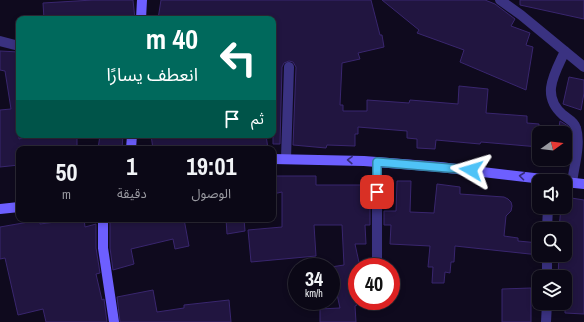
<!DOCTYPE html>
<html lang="ar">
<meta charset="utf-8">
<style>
body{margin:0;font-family:"Archivo Narrow","Noto Sans Arabic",sans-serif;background:#191623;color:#f1f3f6;direction:rtl;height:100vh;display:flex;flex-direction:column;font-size:15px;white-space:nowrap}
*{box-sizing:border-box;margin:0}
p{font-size:13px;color:#9a9aa1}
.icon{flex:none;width:22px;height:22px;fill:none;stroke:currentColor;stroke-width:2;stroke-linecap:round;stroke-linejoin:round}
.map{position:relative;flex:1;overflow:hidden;direction:ltr}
.panel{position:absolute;left:16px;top:146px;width:260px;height:76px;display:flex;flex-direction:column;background:#0b0816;border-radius:8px;box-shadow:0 2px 6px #0003,0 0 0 1px #2b2935;direction:rtl}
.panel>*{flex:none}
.hud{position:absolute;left:16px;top:16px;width:260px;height:122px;border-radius:8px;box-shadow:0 2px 6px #0003,0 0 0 1px #2b2935;direction:rtl;background:#00695c;color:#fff;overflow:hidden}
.needle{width:26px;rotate:75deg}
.tools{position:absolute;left:532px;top:126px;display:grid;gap:8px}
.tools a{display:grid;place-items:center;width:40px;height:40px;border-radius:8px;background:#0b0816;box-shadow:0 2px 6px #0003,0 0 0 1px #2b2935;font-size:20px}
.speed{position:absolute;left:288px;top:258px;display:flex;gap:8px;font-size:20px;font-weight:700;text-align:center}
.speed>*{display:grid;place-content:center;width:52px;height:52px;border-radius:50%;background:#0b0816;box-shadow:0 2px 6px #0003,0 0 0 1px #2b2935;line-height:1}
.speed small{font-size:10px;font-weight:400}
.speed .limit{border:6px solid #d22;background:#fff;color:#111}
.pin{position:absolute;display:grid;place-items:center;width:34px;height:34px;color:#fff;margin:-17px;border-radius:8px;box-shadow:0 2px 6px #0006}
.me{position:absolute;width:44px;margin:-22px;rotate:277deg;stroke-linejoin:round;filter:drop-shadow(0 0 3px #0008)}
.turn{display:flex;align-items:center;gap:14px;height:84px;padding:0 12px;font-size:18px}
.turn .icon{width:52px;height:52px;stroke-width:2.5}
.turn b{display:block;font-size:28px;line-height:34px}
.then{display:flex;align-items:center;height:38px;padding:0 12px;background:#0003;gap:8px;font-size:15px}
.eta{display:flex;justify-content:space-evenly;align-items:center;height:68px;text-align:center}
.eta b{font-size:24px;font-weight:700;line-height:28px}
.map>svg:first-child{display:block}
</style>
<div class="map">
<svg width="584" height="322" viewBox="0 0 584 322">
<rect width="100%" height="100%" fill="#0f0a1e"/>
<!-- building -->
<path fill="#211540" stroke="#39266e" d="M93 0H133L135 19H44L43 3Z
M161 0H371L380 35H382L384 47 358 53 360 59 342 63 340 105H343V111H367V100L409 103 410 100 458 104 459 86 488 89 486 113 527 116V123L539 124V147L481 142 480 144 436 140 435 149 417 148V139L407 138V131L358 127V134H355V146L327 145 326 148 293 145 296 67 293 62 289 61 284 63 282 67 280 144H273V19H211L183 16 182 19H158Z
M382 0H485L495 4 515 19 511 26 530 33 526 45 533 47 526 90 460 62 464 50 417 33 419 30Z
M520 0H584V19L520 5Z
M0 51 19 52V139L33 135H77V149H19V165L0 167V110L11 109 5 71 0 70Z
M569 77 584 80V93L581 110 563 104Z
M560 121 568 126 570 130 571 141 569 161 565 160V133H558Z
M100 135H123L122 149H98Z
M151 135H266L268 149 223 148V149H153Z
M273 176H316V185H370V225H365L366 244H355L360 267H357V305L355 306 356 322H320V309L340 308 331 267 344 265 342 225H314L316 256 251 262 248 230 282 227V192L273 194Z
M397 181H411L410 212 434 213 437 184 460 187V194L504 197 508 199 511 202 512 206 511 211 506 216 504 236 518 238V241L539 243V255L455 246 454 262H451L450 273 445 272 444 283H432L433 267H428L430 246 390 244 391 225H384V211H396Z
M565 197 584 200V314L565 313V277H558L559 255H565V229H559L561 207H565Z
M79 219H84L85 227 96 224V248L100 273 96 274 102 300 104 299 107 322H46L43 309 18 315 5 258 0 259V227L40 220V224Z
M117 219H184L189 246 175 249 173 239 131 249 134 264 113 270 110 248V221Z
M226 219H244L245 231 227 234Z
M531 288V322H502V289Z
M153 290 157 312 184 308V305L229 300 231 322H120L117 297Z"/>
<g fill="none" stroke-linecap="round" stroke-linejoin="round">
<!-- street -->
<path stroke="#3a3281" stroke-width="10" d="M500 0 521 15 584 67
M0 41 19 46
M565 51C555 73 540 95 563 115 568 119 574 121 576 128 581 144 574 166 572 183
M286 158 289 67
M377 162V267
M547 229 548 207
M547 277V255
M546 322 547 303"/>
<!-- secondary -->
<path stroke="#6d5fff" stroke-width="10" d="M141 19 142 0
M131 149 132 135
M273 159 364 161 440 167 560 181
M565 182 584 184
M0 209 19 207
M103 219V248L114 322"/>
</g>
<!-- one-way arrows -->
<defs><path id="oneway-chevron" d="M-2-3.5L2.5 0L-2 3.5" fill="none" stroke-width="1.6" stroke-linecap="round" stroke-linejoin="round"/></defs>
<g stroke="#352c78">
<use href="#oneway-chevron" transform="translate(350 160) rotate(-178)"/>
<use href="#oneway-chevron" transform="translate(522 176) rotate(-173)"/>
</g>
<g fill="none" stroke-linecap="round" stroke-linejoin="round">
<defs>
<path id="route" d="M377 192V162L471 170"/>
</defs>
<!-- route casing -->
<use href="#route" stroke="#337fa1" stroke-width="10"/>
<!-- route -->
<use href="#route" stroke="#4fc3f7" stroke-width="7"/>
</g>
</svg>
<div class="tools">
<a><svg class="needle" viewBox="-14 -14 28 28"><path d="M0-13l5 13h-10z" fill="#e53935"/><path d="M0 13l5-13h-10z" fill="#9a9aa1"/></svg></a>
<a><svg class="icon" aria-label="sound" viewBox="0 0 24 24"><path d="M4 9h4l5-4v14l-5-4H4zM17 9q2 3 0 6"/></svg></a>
<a><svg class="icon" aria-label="search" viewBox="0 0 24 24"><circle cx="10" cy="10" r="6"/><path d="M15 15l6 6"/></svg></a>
<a><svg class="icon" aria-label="layers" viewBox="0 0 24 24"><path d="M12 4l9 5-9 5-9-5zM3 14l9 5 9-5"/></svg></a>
</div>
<div class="speed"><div>34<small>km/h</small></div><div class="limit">40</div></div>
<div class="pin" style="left:377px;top:192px;background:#d93025"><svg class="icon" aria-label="arrive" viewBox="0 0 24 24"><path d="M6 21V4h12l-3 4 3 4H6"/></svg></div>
<svg class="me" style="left:471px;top:170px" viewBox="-20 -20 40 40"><path d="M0-17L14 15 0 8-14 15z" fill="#4fc3f7" stroke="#fff" stroke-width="4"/></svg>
<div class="hud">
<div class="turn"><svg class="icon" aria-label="left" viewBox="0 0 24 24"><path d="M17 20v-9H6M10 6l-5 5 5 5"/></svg><div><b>40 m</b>انعطف يسارًا</div></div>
<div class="then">ثم<svg class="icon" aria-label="arrive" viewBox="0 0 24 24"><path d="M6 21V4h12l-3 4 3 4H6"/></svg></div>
</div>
<section class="panel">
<div class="eta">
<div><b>19:01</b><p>الوصول</p></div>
<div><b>1</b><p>دقيقة</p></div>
<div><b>50</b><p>m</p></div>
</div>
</section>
</div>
